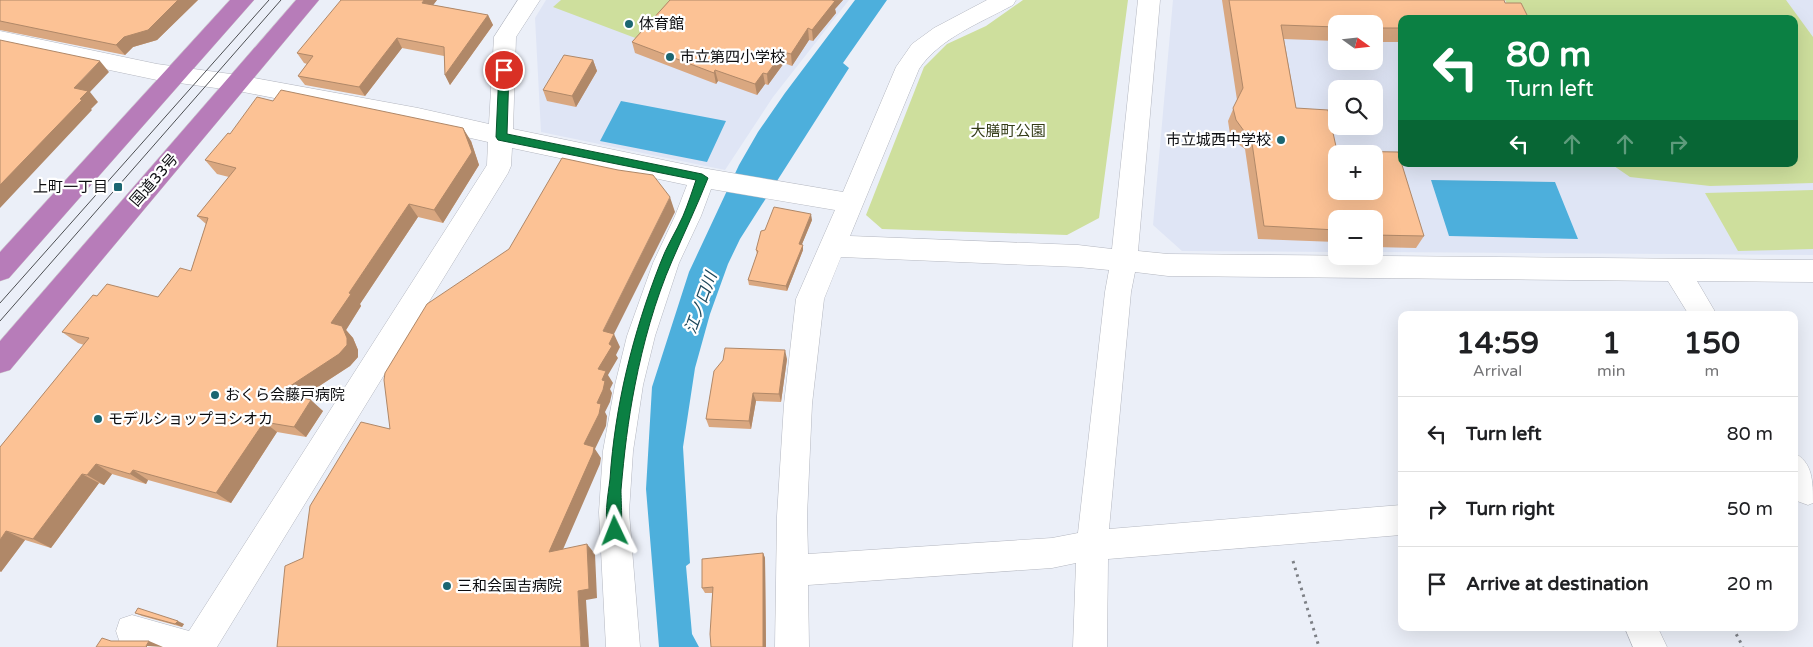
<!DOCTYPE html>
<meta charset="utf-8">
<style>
body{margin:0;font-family:"Varela Round","Noto Sans JP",sans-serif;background:#f6f6f6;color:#202124;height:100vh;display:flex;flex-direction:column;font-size:19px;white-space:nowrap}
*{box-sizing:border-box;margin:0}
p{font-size:16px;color:#757577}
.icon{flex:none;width:28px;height:28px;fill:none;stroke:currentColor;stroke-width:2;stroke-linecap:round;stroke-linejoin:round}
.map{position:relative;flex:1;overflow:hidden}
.drawer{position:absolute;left:1398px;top:311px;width:400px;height:320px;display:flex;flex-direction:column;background:#fff;border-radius:10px;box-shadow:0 5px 20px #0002}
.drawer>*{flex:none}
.hud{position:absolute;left:1398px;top:15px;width:400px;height:152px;border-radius:10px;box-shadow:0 5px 20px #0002;background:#0b8043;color:#fff;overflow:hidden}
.needle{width:32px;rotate:105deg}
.buttons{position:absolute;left:1328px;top:15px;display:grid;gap:10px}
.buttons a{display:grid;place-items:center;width:55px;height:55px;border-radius:10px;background:#fff;box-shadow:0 5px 20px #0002;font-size:25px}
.pin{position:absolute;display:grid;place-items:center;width:42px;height:42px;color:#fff;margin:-21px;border:2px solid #fff;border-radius:50%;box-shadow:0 1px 5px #0007}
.me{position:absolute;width:55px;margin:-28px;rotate:358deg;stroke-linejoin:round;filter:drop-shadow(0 0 4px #0008)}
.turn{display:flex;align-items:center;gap:18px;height:105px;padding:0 25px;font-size:22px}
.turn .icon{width:65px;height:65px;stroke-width:2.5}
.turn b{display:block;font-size:35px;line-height:42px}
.lanes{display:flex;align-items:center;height:48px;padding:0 25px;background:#0003;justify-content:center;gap:25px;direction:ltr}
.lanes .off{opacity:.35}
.eta{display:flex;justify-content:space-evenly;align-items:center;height:85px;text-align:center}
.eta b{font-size:30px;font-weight:800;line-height:35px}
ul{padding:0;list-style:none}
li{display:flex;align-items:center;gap:15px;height:75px;padding:0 25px;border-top:1px solid #e0e0e0}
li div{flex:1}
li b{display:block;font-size:19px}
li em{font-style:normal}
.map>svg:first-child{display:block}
</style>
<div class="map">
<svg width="1813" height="647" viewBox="0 0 1813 647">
<rect width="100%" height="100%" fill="#ebeff8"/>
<!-- built -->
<path fill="#dfe5f5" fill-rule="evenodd" d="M546 0H849L773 97 725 170 541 132 535 18Z
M1173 0H1813V255L1374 252V219H1336V252L1182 251 1153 225ZM1401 19H1794V164H1401ZM1336 24H1374V61H1336ZM1336 89H1374V126H1336ZM1336 154H1374V191H1336Z"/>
<!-- green -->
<path fill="#cedf9d" d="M561 0H684L646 42 553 7Z
M1023 0H1128L1099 218 1067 235 882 229 866 215 924 67 947 44 986 26Z
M1505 0H1786L1813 37V183L1710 186 1630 177 1611 164H1794V19H1515Z
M1813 190V249L1738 251 1705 193Z"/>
<!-- water -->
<path fill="#4dafdc" d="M855 0H887L843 63 849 68 740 239 728 264 710 314 695 368 683 447 690 563 686 566 692 634 699 647H659L646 489 652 387 689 272 739 165 758 132 785 93Z
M621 101 726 121 707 162 600 141Z
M1431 180 1555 182 1578 239 1449 236Z"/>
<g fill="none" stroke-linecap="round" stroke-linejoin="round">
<defs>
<path id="street" d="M518 0H540L516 37 513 129 702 168 843 192 896 67 912 44 934 28 987 0H1016L1013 5C980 23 940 38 919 69L850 236 1078 245 1112 249 1138 0H1160L1138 251 1168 254 1813 260V282L1697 281 1717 315H1689L1668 281 1168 276 1135 272 1131 292 1109 529 1401 505V535L1108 559 1107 647H1073L1076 563 1052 568 808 585 809 647H775L777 516 784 404 796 299 835 210 711 189 701 216 679 263 655 336 643 385 633 451 629 512 640 647H606L599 512 603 451 615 385 627 336 653 263 675 216 687 185 512 148 511 166 508 173 217 647H131L120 643 116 631 120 619 132 615 189 631 487 165 488 142 418 126 238 91 157 80 0 47V31L157 64 238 75 418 108 489 124 494 37ZM841 257 1078 267 1109 270 1105 292 1078 533 1052 538 808 554 807 516 812 404 824 299Z
M1794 453C1813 462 1813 482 1813 503L1808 505 1797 501 1794 495Z
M1625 628H1658L1667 647H1633Z"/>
<path id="highway" d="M230 0H254L9 278 0 281V252Z
M296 0H319L10 370 0 373V341Z"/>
</defs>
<!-- street casing -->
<use href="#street" stroke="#b4b7c0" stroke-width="1"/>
<!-- highway casing -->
<use href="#highway" stroke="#cecfcf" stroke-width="1"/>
<!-- path -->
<path stroke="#7d8086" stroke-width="3" stroke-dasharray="2.5 4.5" stroke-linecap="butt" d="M1293 561 1319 647
M1733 628 1743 647"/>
<!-- street -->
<use href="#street" fill="#fff" fill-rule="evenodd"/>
<!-- highway -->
<use href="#highway" fill="#b77cb9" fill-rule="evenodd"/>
<!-- tram -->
<path stroke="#4d4f53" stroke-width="1" d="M0 303 269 0
M0 321 281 0"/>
</g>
<!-- wall -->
<path fill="#d9a780" d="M0 0H198L157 40 133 47 125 55 0 30Z
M437 0 433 5 488 15 493 25 450 85 445 75 444 56 402 48 365 96 305 85 298 76 307 64 304 63 297 53Z
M670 0H843L835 9 836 13 813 41 809 40 792 66 784 63 768 85 765 84 757 95 718 81 716 84 635 53 632 42Z
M1222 0H1504L1401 19V42H1374V24H1336V41L1284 39 1296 108 1337 151 1424 236 1416 248 1374 247V219H1336V242L1258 239 1245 149 1238 144 1230 134 1228 121 1237 100Z
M593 60 597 71 576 107 547 101 543 90Z
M230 134 471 141 479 165 443 223 418 217 360 304 361 306 346 330 353 338 358 350V357L350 366 301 398 323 411 306 437 277 432 231 503 148 480 146 484 112 474 104 485 99 483 51 548 25 540 1 572 0 571V447L84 345 78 343 62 332 97 296 158 297 191 271 206 224 197 216 229 177 217 174 205 160Z
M812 220 802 244 803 250 787 291 749 285 748 280 757 254 756 250Z
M787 359 781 402 756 401 751 429 709 427 706 419Z
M763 553 765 558 766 647H711L712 593H705L702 588Z
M135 613 184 624 182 627 142 616Z"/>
<!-- shaded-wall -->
<path fill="#b08868" d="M178 0H198L157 40 133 47 125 55 116 45 124 37Z
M424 0H437L427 13 422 3Z
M832 0H843L835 9 836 13 813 41 812 30Z
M488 15 493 25 450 85 445 75Z
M808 28 809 40 792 66 791 54Z
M397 38 402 48 365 96 359 87Z
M783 52 784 63 768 85 767 74Z
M593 60 597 71 576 107 572 96Z
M100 61 109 72 90 92 98 102 91 109 92 110 0 208V185L74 88Z
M715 70 718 81 716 84 714 73Z
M763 73 765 84 757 95 755 84Z
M463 128 471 141 479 165 443 223 434 210Z
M670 197 675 212 614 334 620 347 616 355 618 358 608 375 613 383 610 389 612 393 610 402 605 412 607 416 606 426 595 449 601 458 600 464 558 561 549 552 584 444 597 403 602 380 598 369 603 331Z
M409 204 418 217 360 304 361 306 346 330 353 338 358 350V357L350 366 293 403 281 392 331 323 349 293Z
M811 214 812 220 800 249 799 244Z
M803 245V250L787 291 786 286Z
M785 350 787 359 781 402 779 394Z
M753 393 756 401 751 429 749 421Z
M311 400 323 411 306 437 294 427Z
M264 422 277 432 231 503 216 493Z
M96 464 112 474 104 485 87 475Z
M133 470 148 480 146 484 130 474Z
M82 474 99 483 51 548 33 539Z
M6 531 25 540 1 572 0 571V540Z
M587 544 595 554 597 598 586 600 589 647H581L578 591Z
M763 553 765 558 766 647H763Z
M178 621 184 624 182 627 175 624Z
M149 641 163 647 146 646Z"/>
<!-- building -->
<path fill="#fcc295" stroke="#b08868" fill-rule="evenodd" d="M0 0H178L148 30 124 37 116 45 0 21Z
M341 0H424L422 3 488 15 445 75 444 47 397 38 359 87 298 76 313 56 297 53Z
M670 0H832L835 1 812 30 808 28 791 54 783 52 767 74 763 73 755 84 715 70 714 73 632 42Z
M1229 0H1504L1505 3H1521L1529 19H1401V28H1374V24H1336V27L1281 25 1296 108 1328 110 1337 151 1398 152 1424 236 1374 235V219H1336V230L1264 226 1251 136 1244 131 1236 120 1233 108 1243 88ZM1336 154H1374V191H1336Z
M0 40 100 61 74 88 88 91 80 99 82 100 0 185Z
M564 55 593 60 572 96 543 90Z
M281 90 463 128 472 152 434 210 409 204 349 293 351 294 331 323 342 326 347 338V345L339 354 281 392 311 400 294 427 264 422 216 493 133 470 130 474 96 464 87 475 82 474 33 539 6 531 0 540V447L89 338 62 332 93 295 97 296 107 284 158 297 180 268 191 271 208 218 197 216 236 168 205 160 228 133 230 134 257 97 273 101Z
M562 158 618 170 653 175 670 197 603 331 614 334 609 344 612 346 598 369 606 371 602 380 605 381 603 390 597 403 601 404 599 414 584 444 594 447 593 453 549 552 587 544 589 589 578 591 581 647H277L285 566 303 558 310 506 361 422 390 429 384 380 385 373 427 304 509 249Z
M774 207 811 214 799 244 803 245 786 286 748 280 758 251 756 250 761 231 765 230Z
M725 348 785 350 779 394 753 393 749 421 706 419 714 371 723 360Z
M763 553V647H711L710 634 713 587 702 588V559Z
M138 608 178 621 175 624 135 613Z
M102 638 111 641H149L146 646 147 647H96Z"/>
<!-- route -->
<path fill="#0b8043" stroke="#07532c" d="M504 67 509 70 507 134 702 174 708 178C697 206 684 233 672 261 655 300 643 344 635 385 628 420 624 455 621 490 621 501 623 528 620 535L615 537 610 535C603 519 608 496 610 479 615 405 633 333 660 264 666 247 676 232 683 216 688 204 692 192 696 180L498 140 496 137 499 70Z"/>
<!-- markers -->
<g fill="#1b6671" stroke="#fff" stroke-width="2">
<circle cx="629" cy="24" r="5"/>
<circle cx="670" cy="57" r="5"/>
<circle cx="1281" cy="140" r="5"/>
<rect x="113" y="182" width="10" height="10" rx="2.5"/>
<circle cx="215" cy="395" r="5"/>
<circle cx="98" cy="419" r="5"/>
<circle cx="447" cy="586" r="5"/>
</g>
<g text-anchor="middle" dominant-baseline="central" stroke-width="4.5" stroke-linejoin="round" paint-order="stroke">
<!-- poi labels -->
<g font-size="15" fill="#0c0d10" stroke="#fff" text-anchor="start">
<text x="639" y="24">体育館</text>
<text x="680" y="57">市立第四小学校</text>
<text x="1271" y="140" text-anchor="end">市立城西中学校</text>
<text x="108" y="187" text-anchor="end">上町一丁目</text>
<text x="225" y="395">おくら会藤戸病院</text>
<text x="108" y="419">モデルショップヨシオカ</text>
<text x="457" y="586">三和会国吉病院</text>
</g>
<!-- park labels -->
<g font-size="15" fill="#353d19" stroke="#fff">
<text x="1008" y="131">大膳町公園</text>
</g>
<!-- street labels -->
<g font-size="15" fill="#0c0d10" stroke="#fff">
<text transform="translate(154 180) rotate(-49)">国道33号</text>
</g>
<!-- water labels -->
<g font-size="16" font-style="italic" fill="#204a5d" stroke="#fff">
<text transform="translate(701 303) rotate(-70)">江ノ口川</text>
</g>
</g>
</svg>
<div class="buttons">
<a><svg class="needle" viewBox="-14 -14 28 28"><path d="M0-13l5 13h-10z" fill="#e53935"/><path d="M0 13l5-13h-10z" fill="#757577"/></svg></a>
<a><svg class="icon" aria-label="search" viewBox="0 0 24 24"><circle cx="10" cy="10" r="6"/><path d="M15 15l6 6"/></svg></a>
<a>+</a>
<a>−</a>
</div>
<div class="pin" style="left:504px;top:70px;background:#d93025"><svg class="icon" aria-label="arrive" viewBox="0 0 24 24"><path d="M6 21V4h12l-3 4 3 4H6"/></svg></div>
<svg class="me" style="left:615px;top:531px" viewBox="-20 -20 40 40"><path d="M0-17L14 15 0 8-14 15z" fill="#0b8043" stroke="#fff" stroke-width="4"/></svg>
<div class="hud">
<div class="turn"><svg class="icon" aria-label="left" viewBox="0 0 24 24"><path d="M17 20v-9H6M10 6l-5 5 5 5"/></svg><div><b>80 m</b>Turn left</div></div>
<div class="lanes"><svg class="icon" aria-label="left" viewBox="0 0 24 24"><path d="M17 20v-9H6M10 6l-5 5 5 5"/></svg><svg class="icon off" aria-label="ahead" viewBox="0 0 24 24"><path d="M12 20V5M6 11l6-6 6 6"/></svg><svg class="icon off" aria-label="ahead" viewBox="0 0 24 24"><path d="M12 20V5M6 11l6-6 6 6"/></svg><svg class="icon off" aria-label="right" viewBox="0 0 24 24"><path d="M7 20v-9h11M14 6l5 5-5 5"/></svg></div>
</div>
<section class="drawer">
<div class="eta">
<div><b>14:59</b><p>Arrival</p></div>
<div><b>1</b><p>min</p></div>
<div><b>150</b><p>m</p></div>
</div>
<ul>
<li><svg class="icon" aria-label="left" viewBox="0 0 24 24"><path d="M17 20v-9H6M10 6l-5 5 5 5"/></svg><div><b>Turn left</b></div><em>80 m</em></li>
<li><svg class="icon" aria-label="right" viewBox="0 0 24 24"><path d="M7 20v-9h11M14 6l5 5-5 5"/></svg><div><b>Turn right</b></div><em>50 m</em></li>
<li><svg class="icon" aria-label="arrive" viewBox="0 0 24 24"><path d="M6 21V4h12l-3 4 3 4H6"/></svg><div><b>Arrive at destination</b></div><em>20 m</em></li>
</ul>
</section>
</div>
